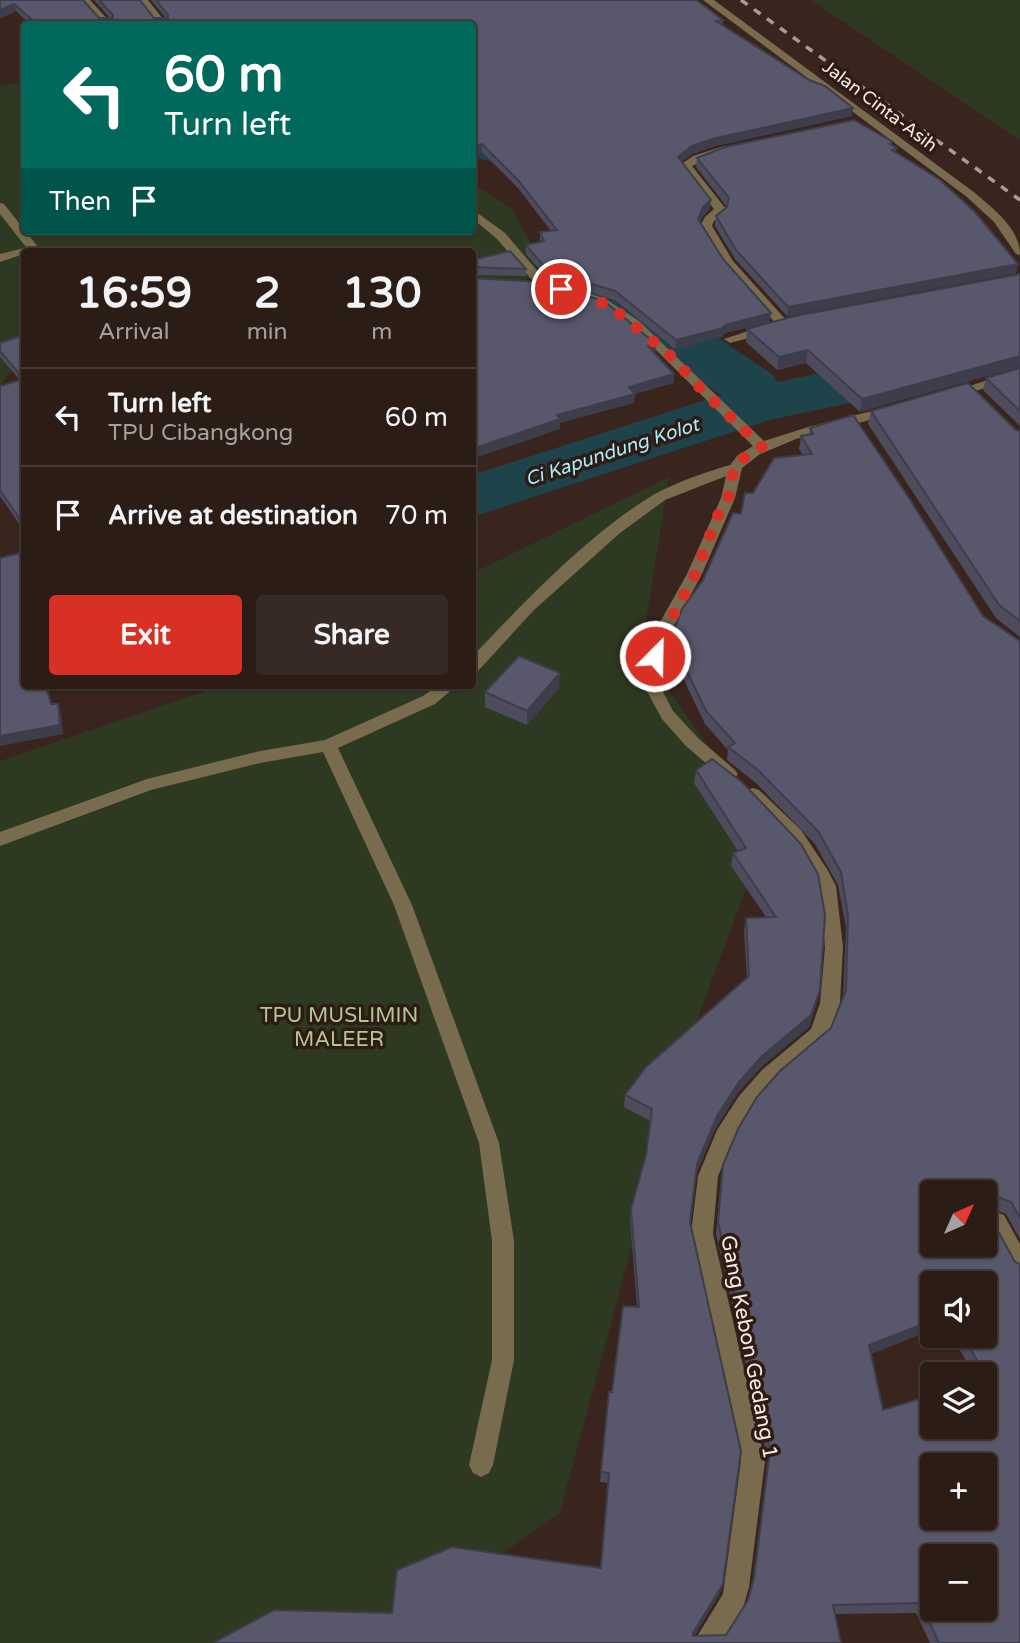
<!DOCTYPE html>
<meta charset="utf-8">
<style>
body{margin:0;font-family:"Varela Round",sans-serif;background:#372923;color:#f1f3f6;height:100vh;display:flex;flex-direction:column;font-size:26px;white-space:nowrap}
*{box-sizing:border-box;margin:0}
p{font-size:23px;color:#a6a1a1}
.icon{flex:none;width:38px;height:38px;fill:none;stroke:currentColor;stroke-width:2;stroke-linecap:round;stroke-linejoin:round}
.map{position:relative;flex:1;overflow:hidden}
.details{position:absolute;left:21px;top:248px;width:455px;height:441px;display:flex;flex-direction:column;background:#2b1c16;border-radius:7px;box-shadow:0 2px 5px #0004,0 0 0 2px #473a35}
.details>*{flex:none}
.banner{position:absolute;left:21px;top:21px;width:455px;height:214px;border-radius:7px;box-shadow:0 2px 5px #0004,0 0 0 2px #473a35;background:#00695c;color:#fff;overflow:hidden}
.needle{width:46px;rotate:45deg}
.fabs{position:absolute;left:920px;top:1180px;display:grid;gap:14px}
.fabs a{display:grid;place-items:center;width:77px;height:77px;border-radius:7px;background:#2b1c16;box-shadow:0 2px 5px #0004,0 0 0 2px #473a35;font-size:35px}
.pin{position:absolute;display:grid;place-items:center;width:60px;height:60px;color:#fff;margin:-30px;border:4px solid #fff;border-radius:50%;box-shadow:0 2px 7px #0007}
.me{position:absolute;width:77px;margin:-38px;rotate:23deg;stroke-linejoin:round;filter:drop-shadow(0 0 5px #0008)}
.turn{display:flex;align-items:center;gap:24px;height:147px;padding:0 28px;font-size:32px}
.turn .icon{width:91px;height:91px;stroke-width:2.5}
.turn b{display:block;font-size:49px;line-height:60px}
.then{display:flex;align-items:center;height:66px;padding:0 28px;background:#0003;gap:14px;font-size:26px}
.eta{display:flex;justify-content:space-evenly;align-items:center;height:119px;text-align:center}
.eta b{font-size:42px;font-weight:700;line-height:49px}
.button{display:flex;gap:14px;margin-top:auto;padding:14px 28px}
.button a{flex:1;height:80px;border-radius:7px;background:#d93025;color:#fff;font-size:28px;font-weight:700;line-height:80px;text-align:center}
.button a+a{background:#372923;color:#f1f3f6}
ul{padding:0;list-style:none}
li{display:flex;align-items:center;gap:21px;height:98px;padding:0 28px;border-top:2px solid #473a35}
li div{flex:1}
li b{display:block;font-size:26px}
li em{font-style:normal}
.map>svg:first-child{display:block}
</style>
<div class="map">
<svg width="1020" height="1643" viewBox="0 0 1020 1643">
<rect width="100%" height="100%" fill="#39251d"/>
<!-- green -->
<path fill="#2e3922" d="M811 0H1020V140Z
M24 83V231H472L473 183 512 209 537 254 545 276 490 285H473L472 252H24V361L14 367 0 386V86Z
M669 477 641 652 768 830 683 1057 560 1512 379 1643H0V761L221 686H472L473 573Z"/>
<g fill="none" stroke-linecap="round" stroke-linejoin="round">
<!-- river -->
<path fill="#1f434b" fill-rule="evenodd" d="M472 127 545 143 612 189 620 200 617 243 633 271 678 311 772 374 777 382 949 346 1020 326V363L961 380 769 420 472 517V475L721 395C672 361 576 305 563 243 560 231 564 217 566 205L510 166 472 157Z"/>
<!-- service -->
<path fill="#796b4d" fill-rule="evenodd" d="M0 203 4 204 42 252H30L0 214Z
M472 209 505 233 546 281V287H538L497 239 472 218Z
M734 464 741 468 739 471 665 500 620 533 534 610 478 671 472 672V657C524 602 590 533 653 495 674 483 711 470 734 464Z
M437 686H456L435 704 338 748 412 905 499 1143 514 1241V1360L493 1465 489 1473 481 1477 473 1473 469 1465 492 1360V1241L479 1143 394 905 323 752 260 763 151 790 0 846V832L147 779 260 751 325 740 423 696Z"/>
<!-- minor -->
<path fill="#796b4d" fill-rule="evenodd" d="M80 0H90L112 24H102Z
M138 0H148L167 24H157Z
M703 0H714L975 193C993 209 1020 228 1020 255L1016 254 994 222 967 197Z
M724 146 728 147V151L692 166 726 209 724 215 714 221 712 226 733 261 787 321V327H779L724 266 700 226 705 217 714 209 680 165 693 156Z
M24 248 30 252 0 262V254Z
M586 292 607 300 639 321 764 441 808 427 892 406 899 410 897 413 796 439 760 454 742 468 735 498 702 574 671 631 658 672 660 686 673 711 698 738 735 770 738 774 735 778H723L686 746 662 719 644 686 642 672 655 631 687 574 721 498 728 468 737 456 753 446 645 339 614 315 582 299 580 296Z
M769 324 775 328 774 331 730 343 724 339Z
M1020 369V377L953 398 946 394Z
M753 788 759 790 801 830 827 869 836 886 843 947 840 1003 826 1040 776 1082 753 1108 733 1140 718 1176 713 1234 765 1461 749 1587 743 1608 721 1643H693L723 1594 741 1461 691 1234 698 1176 717 1130 739 1096 762 1070 811 1029 820 1003 825 947 818 886 789 840 747 798 744 794 747 790Z
M996 1212 1004 1215 1020 1244V1275L1012 1272 985 1222 988 1215Z"/>
<!-- rail -->
<path stroke="#ac9c96" stroke-width="3.5" stroke-dasharray="8 8" stroke-linecap="butt" d="M741 0 1020 200"/>
</g>
<!-- wall -->
<path fill="#4d4b5c" fill-rule="evenodd" d="M0 0 99 18H110L94 0H140L154 18H166L151 0H696L723 20 722 25 853 108 852 116 715 146 692 154 682 161 710 209 703 216 700 222 723 259 770 322 724 333 722 337 675 349 615 300 548 279 526 254V245L540 242V232L551 231 518 188 482 152 472 156V24H30L16 11Z
M893 146 897 148 896 152 1018 264 1016 273 787 316 735 259 715 226 716 216 727 207 696 167 697 158Z
M472 260 526 269V276L472 275Z
M1020 274 860 412 806 363 777 370 746 342 747 329Z
M24 329V531L0 496V386L20 380 0 357V343L23 335 22 330Z
M1020 368V426L983 390 986 378Z
M871 411 1020 431V637L996 618 868 424Z
M810 428 983 616 1020 641V1239L1006 1214 995 1210 988 1213 1020 1643H930L916 1613 835 1614 841 1643H213L392 1613 600 1568 608 1483 600 1482 609 1392H612L637 1307 630 1220 631 1209 646 1155 650 1121 624 1107 625 1095 747 979 744 931 746 918 766 917 731 866 733 853 738 851 694 783 696 770 712 759 817 1002 809 1027 760 1068 737 1094 715 1129 696 1174 690 1222 723 1584 720 1593 694 1636 726 1635 748 1600 752 1587 768 1460 716 1234 721 1177 723 1165 831 1028 843 998 846 928 838 885 815 844 756 783 727 760 728 750 705 724 681 674H678L669 655 670 642 703 580 753 493 803 455 799 449 801 436 809 435ZM933 1283 985 1335H951L974 1374H985V1426L883 1410 871 1354 933 1329Z
M559 688 527 725 485 707V692Z"/>
<!-- shaded-wall -->
<path fill="#3e3d4b" d="M14 4 16 11 0 19V10Z
M853 108 852 116 715 146 692 154 677 165 678 157 692 146 716 138Z
M482 144V152L472 156V148Z
M711 200 710 209 703 216 698 227V219L703 207Z
M1018 264 1016 273 787 316 788 307Z
M771 313 770 322 724 333 722 337 675 349 676 340 725 325Z
M656 344 655 354 648 346Z
M808 350 806 363 777 370 779 357Z
M1020 356V367L860 412 862 399Z
M674 374V383L635 394 634 403 560 423V429L472 459V449L629 387Z
M679 661H682L681 674H678Z
M560 673 559 688 527 725V711Z
M58 704 61 714 63 734 0 746V736Z
M820 990 817 1002 809 1027 760 1068 737 1094 715 1129 695 1176 697 1164 717 1116 739 1082Z
M1000 1198 995 1210 986 1214 990 1202Z
M933 1320V1329L866 1356 869 1345Z
M723 1584 720 1593 691 1642 693 1633Z"/>
<!-- building -->
<path fill="#59576b" stroke="#3e3d4b" stroke-width="2" fill-rule="evenodd" d="M0 0H83L99 18H113V15L99 0H140L154 18H168V15L156 0H696L723 20 716 21 809 80 825 86 853 108 716 138 692 146 678 157 711 200 703 207 698 219 723 259 771 313 725 325 723 328 676 340 615 291 548 271 526 245 544 241 540 232 557 230 518 180 482 144 472 148V24H37L14 4 0 10Z
M854 120 893 142 890 144 897 148 892 150 939 179 975 212 1018 264 788 307 736 250 716 216 727 207 729 198 697 158 725 147Z
M510 251 526 269 472 267V260Z
M1020 274V356L862 399 808 350 779 357 747 329 795 316Z
M472 278 541 282 604 301 656 344 648 346 674 374 629 387 635 394 557 415 560 419 472 449Z
M24 335V525L0 490V386L24 379 0 351V343Z
M1020 368V411L986 378Z
M968 383 1016 430 1020 431V621L999 605 871 411Z
M853 415 909 498 983 616 1020 641V1218L1011 1202 1000 1198 990 1202 987 1211 1015 1262 1020 1264V1643H939L921 1603 833 1605 841 1643H213L274 1610 392 1613 397 1570 452 1547 601 1568 609 1473 601 1472 609 1392H612L623 1306 639 1307 631 1209 646 1155 652 1109 625 1095 646 1067 749 976 746 918 776 917 733 853 746 848 696 770 712 759 742 782 801 844 818 874 825 915 820 990 811 1015 762 1056 739 1082 717 1116 697 1164 690 1222 741 1451 723 1584 693 1633V1636L726 1635 748 1600 754 1578 770 1450 718 1222 723 1165 738 1129 757 1097 780 1071 831 1028 846 990 848 915 841 872 818 831 758 770 728 747 735 743 706 711 682 661H679L670 642 682 609 703 580 733 513 741 514 745 493H753L774 458 812 454 801 436 813 434 810 428ZM933 1192H985V1244H933ZM933 1283H985V1335H962L988 1379H985V1426H933V1395L883 1410 869 1345 933 1320ZM933 1465H985V1517H933ZM933 1556H985V1608H933Z
M24 552V686H46L51 704H58L60 725 0 736V558Z
M519 656 560 673 527 711 485 692Z"/>
<g fill="none" stroke-linecap="round" stroke-linejoin="round">
<!-- route -->
<path stroke="#d93025" stroke-width="12" stroke-dasharray="0 21.6" d="M561 289 609 305 671 356 705 393 762 447 739 461 734 468 728 499 717 517 694 577 660 639 655 656"/>
</g>
<g text-anchor="middle" dominant-baseline="central" stroke-width="7" stroke-linejoin="round" paint-order="stroke">
<!-- far-street labels -->
<g font-size="18" fill="#f7e9e4" stroke="#2e1b14">
<text transform="translate(880 106) rotate(37)">Jalan Cinta-Asih</text>
</g>
<!-- far-water labels -->
<g font-size="19" font-style="italic" fill="#a7eeff" stroke="#2e1b14">
<text transform="translate(612 452) rotate(-18)">Ci Kapundung Kolot</text>
</g>
<!-- park labels -->
<g font-size="21" fill="#b1c895" stroke="#2e1b14">
<text x="339" y="1015">TPU MUSLIMIN<tspan x="339" dy="24">MALEER</tspan></text>
</g>
<!-- street labels -->
<g font-size="21" fill="#f7e9e4" stroke="#2e1b14">
<text transform="translate(749 1347) rotate(79)">Gang Kebon Gedang 1</text>
</g>
</g>
</svg>
<div class="fabs">
<a><svg class="needle" viewBox="-14 -14 28 28"><path d="M0-13l5 13h-10z" fill="#e53935"/><path d="M0 13l5-13h-10z" fill="#a6a1a1"/></svg></a>
<a><svg class="icon" aria-label="sound" viewBox="0 0 24 24"><path d="M4 9h4l5-4v14l-5-4H4zM17 9q2 3 0 6"/></svg></a>
<a><svg class="icon" aria-label="layers" viewBox="0 0 24 24"><path d="M12 4l9 5-9 5-9-5zM3 14l9 5 9-5"/></svg></a>
<a>+</a>
<a>−</a>
</div>
<div class="pin" style="left:561px;top:289px;background:#d93025"><svg class="icon" aria-label="arrive" viewBox="0 0 24 24"><path d="M6 21V4h12l-3 4 3 4H6"/></svg></div>
<svg class="me" style="left:655px;top:656px" viewBox="-20 -20 40 40"><circle r="17" fill="#d93025" stroke="#fff" stroke-width="3"/><path d="M0-11L8 9 0 5-8 9z" fill="#fff"/></svg>
<div class="banner">
<div class="turn"><svg class="icon" aria-label="left" viewBox="0 0 24 24"><path d="M17 20v-9H6M10 6l-5 5 5 5"/></svg><div><b>60 m</b>Turn left</div></div>
<div class="then">Then<svg class="icon" aria-label="arrive" viewBox="0 0 24 24"><path d="M6 21V4h12l-3 4 3 4H6"/></svg></div>
</div>
<section class="details">
<div class="eta">
<div><b>16:59</b><p>Arrival</p></div>
<div><b>2</b><p>min</p></div>
<div><b>130</b><p>m</p></div>
</div>
<ul>
<li><svg class="icon" aria-label="left" viewBox="0 0 24 24"><path d="M17 20v-9H6M10 6l-5 5 5 5"/></svg><div><b>Turn left</b><p>TPU Cibangkong</p></div><em>60 m</em></li>
<li><svg class="icon" aria-label="arrive" viewBox="0 0 24 24"><path d="M6 21V4h12l-3 4 3 4H6"/></svg><div><b>Arrive at destination</b></div><em>70 m</em></li>
</ul>
<div class="button"><a>Exit</a><a>Share</a></div>
</section>
</div>
